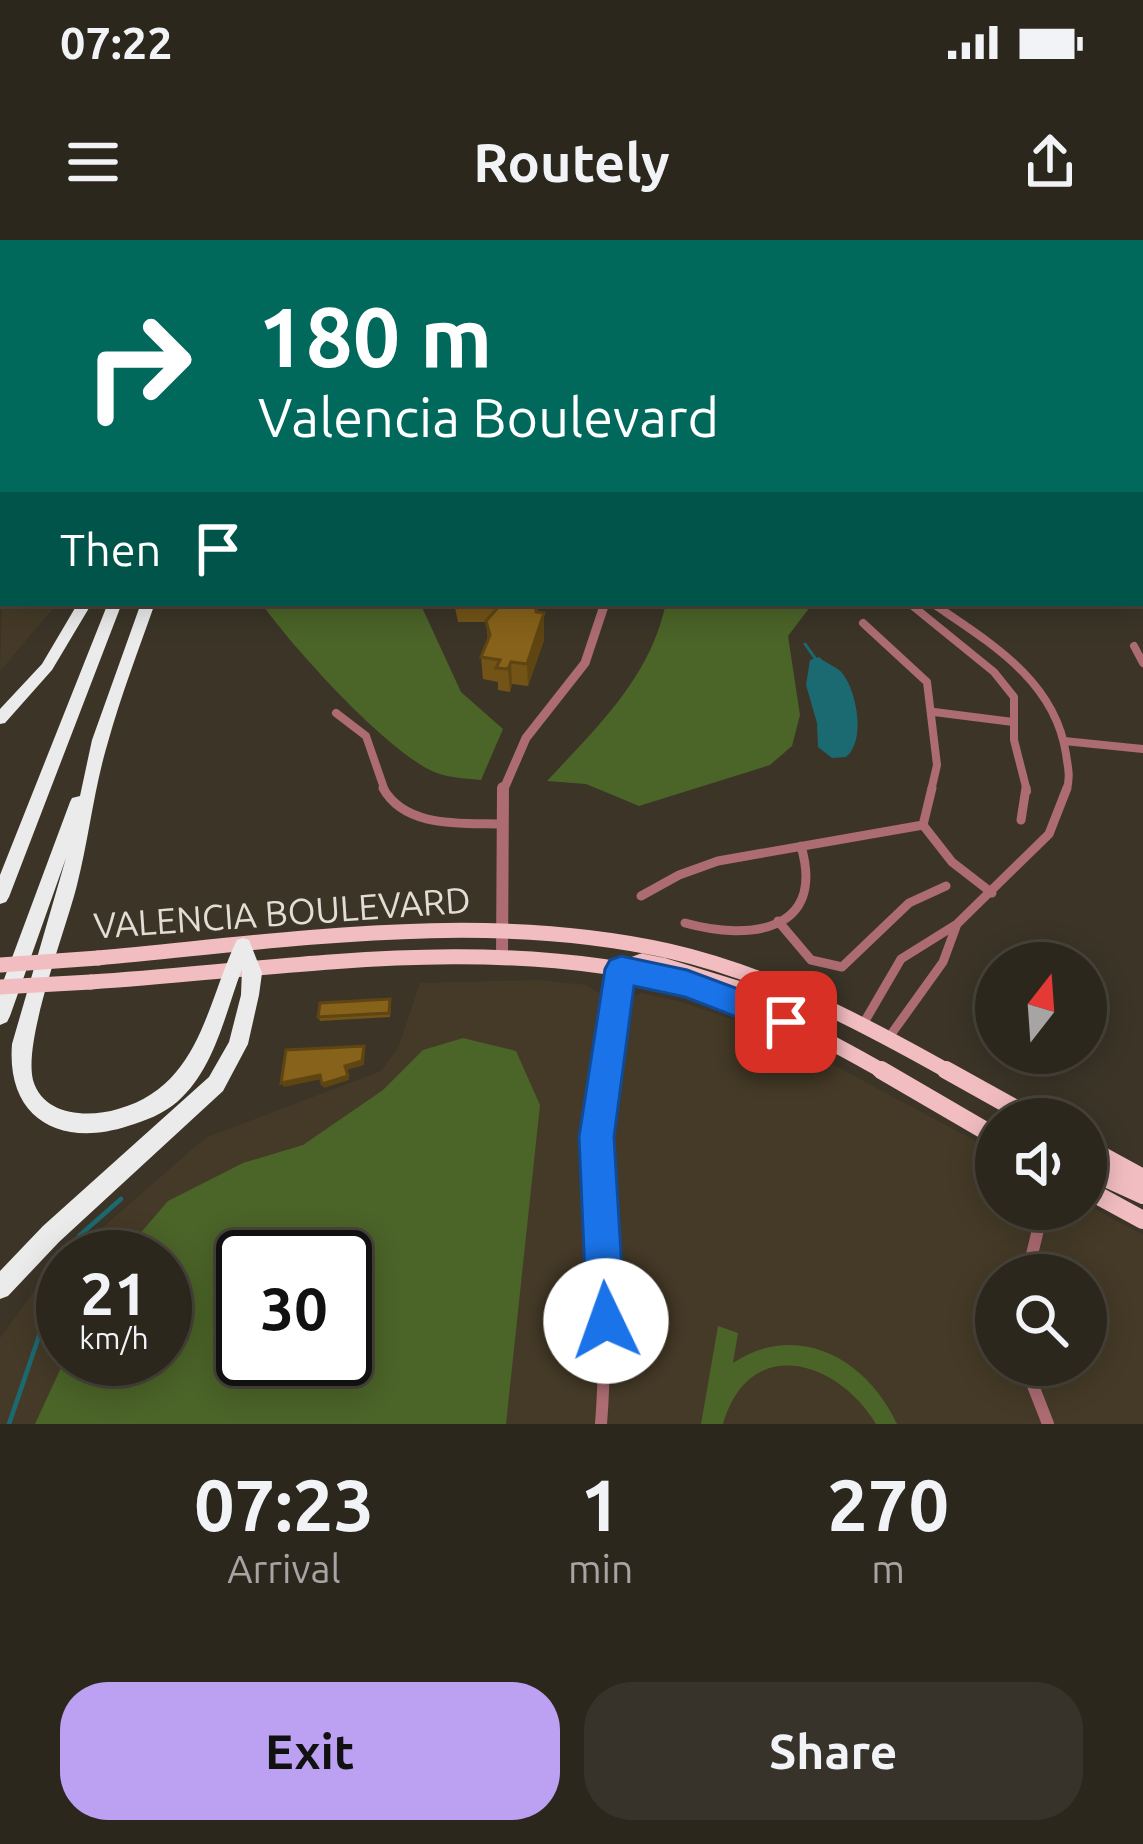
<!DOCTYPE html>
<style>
body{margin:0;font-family:Ubuntu,sans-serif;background:#38332a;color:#f1f3f6;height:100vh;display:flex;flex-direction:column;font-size:45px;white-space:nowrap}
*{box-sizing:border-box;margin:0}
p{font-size:39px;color:#a6a5a4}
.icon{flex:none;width:66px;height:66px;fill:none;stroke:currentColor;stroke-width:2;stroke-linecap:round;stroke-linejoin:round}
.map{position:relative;height:1184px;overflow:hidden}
.panel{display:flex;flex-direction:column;background:#2c271d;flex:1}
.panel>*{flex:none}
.banner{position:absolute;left:0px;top:0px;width:1143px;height:366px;box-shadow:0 6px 30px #0003,0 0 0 3px #48443b;background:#00695c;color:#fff;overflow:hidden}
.needle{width:78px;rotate:17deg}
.buttons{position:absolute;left:975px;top:702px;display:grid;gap:24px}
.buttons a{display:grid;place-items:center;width:132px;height:132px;border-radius:50%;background:#2c271d;box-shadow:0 6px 30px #0003,0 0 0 3px #48443b;font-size:60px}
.speed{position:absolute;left:36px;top:990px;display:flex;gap:24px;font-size:60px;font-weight:700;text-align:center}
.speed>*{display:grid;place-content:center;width:156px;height:156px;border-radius:50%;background:#2c271d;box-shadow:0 6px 30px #0003,0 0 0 3px #48443b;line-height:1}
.speed small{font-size:30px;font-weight:400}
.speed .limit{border:6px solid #111;border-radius:18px;background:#fff;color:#111}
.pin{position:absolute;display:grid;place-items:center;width:102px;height:102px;color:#fff;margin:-51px;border-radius:24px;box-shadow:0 6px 18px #0006}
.me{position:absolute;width:132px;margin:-66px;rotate:357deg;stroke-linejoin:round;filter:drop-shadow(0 0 9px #0008)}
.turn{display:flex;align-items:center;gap:42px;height:252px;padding:0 60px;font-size:54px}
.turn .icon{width:156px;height:156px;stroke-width:2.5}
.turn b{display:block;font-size:84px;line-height:102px}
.then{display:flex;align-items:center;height:114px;padding:0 60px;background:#0003;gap:24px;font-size:45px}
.eta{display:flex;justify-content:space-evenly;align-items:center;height:204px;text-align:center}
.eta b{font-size:72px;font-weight:700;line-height:84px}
.cta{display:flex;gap:24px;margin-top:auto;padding:24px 60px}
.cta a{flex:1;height:138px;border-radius:48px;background:#bca0f2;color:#111;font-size:48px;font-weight:700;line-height:138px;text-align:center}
.cta a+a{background:#38332a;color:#f1f3f6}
.status{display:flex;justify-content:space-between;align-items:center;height:84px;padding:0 60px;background:#2c271d;direction:ltr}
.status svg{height:33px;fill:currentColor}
header{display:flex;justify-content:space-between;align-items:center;height:156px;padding:0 60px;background:#2c271d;font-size:54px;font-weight:700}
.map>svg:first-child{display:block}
</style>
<div class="status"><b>07:22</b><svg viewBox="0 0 49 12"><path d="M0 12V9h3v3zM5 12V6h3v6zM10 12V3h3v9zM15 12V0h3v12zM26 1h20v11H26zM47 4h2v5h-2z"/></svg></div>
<header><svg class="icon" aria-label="menu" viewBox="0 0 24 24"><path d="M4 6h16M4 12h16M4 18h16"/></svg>Routely<svg class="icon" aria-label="share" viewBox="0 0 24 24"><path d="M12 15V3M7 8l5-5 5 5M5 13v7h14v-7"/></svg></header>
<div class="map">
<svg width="1143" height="1184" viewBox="0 0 1143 1184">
<rect width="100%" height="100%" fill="#3b3427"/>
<!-- built -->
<path fill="#453a27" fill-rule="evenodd" d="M3 329V363H58L0 431Z
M539 740 587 745 597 752 631 758 641 753 678 761 776 794 996 912V969H1086V964L1143 995V1184H0V1098L39 1044 63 1023V1119H165V1017H69L205 898 381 831 398 808 420 743ZM243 1017H345V1119H243ZM996 1035H1086V1125H996Z"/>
<!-- green -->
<path fill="#4b6428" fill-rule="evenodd" d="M571 0H1143V128L1140 3Z
M261 363H420L461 452 503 489 481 540C462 538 443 538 426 528 377 500 295 410 261 363Z
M666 363H813L788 396 800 475 792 506 770 525 639 566 586 544 547 541C598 486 650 438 666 363Z
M463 798 516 811 540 865 506 1184H35L65 1119H165V1017H120L168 961 243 923 303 905 383 850 423 810ZM243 1017H345V1119H243Z
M718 1086 738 1093 733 1123C798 1080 867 1119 897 1184H876C837 1119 749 1094 723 1184H701Z"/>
<!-- water -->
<path fill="#1c6a71" d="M819 417C826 424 837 426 843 434 857 453 866 501 846 517L832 518 818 507 817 483 806 445 810 420Z"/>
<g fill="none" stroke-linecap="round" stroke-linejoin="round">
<!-- stream-far1 -->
<path stroke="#1c6a71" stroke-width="3" d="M805 404 815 418"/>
<!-- stream -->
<path stroke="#1c6a71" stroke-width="4.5" d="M68 1017 79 996 121 959
M9 1184 63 1026"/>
<!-- minor-far3 -->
<path stroke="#ac6c72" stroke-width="6" d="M1140 291 1143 296"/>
<!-- minor-far2 -->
<path stroke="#ac6c72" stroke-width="8" d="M909 363 994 432 1014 457V500L1027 551
M932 363C989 402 1055 440 1066 514 1068 528 1071 538 1066 551
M863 383 927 442 937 525 931 551
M1134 406 1143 423
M934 472 1013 482
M336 473 366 496 385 551
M1064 501 1143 509"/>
<!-- minor-far1 -->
<path stroke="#ac6c72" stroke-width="9" d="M383 548C405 588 461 583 500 584
M1021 580 1026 548
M923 585 932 548
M923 585 952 622 992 653
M641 656 679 635 718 621 923 585
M778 681 811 720 842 727 909 663 946 646
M685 683C750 701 826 692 801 606
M862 786 901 719 957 684 1049 594 1067 548
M887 800 943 722 957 684
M606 833 621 729"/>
<!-- minor -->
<path stroke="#ac6c72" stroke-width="12" d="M1027 1035 1043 969
M1025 1125 1048 1184
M601 1184C611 1066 590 948 607 830"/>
<!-- tertiary-far2 -->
<path stroke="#ac6c72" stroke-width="6" d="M472 0 478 3"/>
<!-- tertiary-far1 -->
<path stroke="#ac6c72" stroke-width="9" d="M503 551 526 498 585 423 605 363"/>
<!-- tertiary -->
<path stroke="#ac6c72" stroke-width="12" d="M502 718 503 548"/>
<!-- primary-far1 -->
<path stroke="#f2bdc0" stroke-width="15" d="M98 718C286 701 482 669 669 711 770 734 862 783 951 833
M621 729 642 721 662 725 828 776
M91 742C287 729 492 692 685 743 757 762 823 797 886 833"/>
<!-- primary -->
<path stroke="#f2bdc0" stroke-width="18" d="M881 830 996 897
M946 830 1034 879
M1086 907 1143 938
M1086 929 1143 955
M1086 949 1143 980"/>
<!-- motorway -->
<path fill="#ebebeb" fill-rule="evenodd" d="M263 0H271L270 3H262Z
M283 0H291L290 3H282Z
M78 363H92L52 430 5 483 0 484V469L42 424Z
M108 363H122L9 657 6 662 0 664V635Z
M141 363H155C139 409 121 455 108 502 94 548 89 598 77 645 66 690 23 799 33 840 43 876 88 878 118 869 197 847 205 771 234 706L237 700 243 698 249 700 262 733 259 755 248 804 223 851 59 1002 8 1056 0 1059V1031L43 986 209 837 229 802 241 755 242 729C225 773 215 829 177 862 163 874 145 881 128 886 61 908 6 879 12 804L66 618 10 776 7 782 0 785V750L70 562 72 558 80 556 92 500Z"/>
<!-- primary-bridge -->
<path stroke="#f2bdc0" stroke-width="15" d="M0 725 98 718
M0 747 91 742"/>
</g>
<!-- wall -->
<path fill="#735416" d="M454 363H539L537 372 544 400 528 446 512 444 510 452 498 450V442L483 439 481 417 488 401 486 382H458Z
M391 763 390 777 320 781 318 777Z"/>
<!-- shaded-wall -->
<path fill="#5e4512" d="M544 373V400L528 446 527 424Z
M511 422 512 444 510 452 508 429Z
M364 806 365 810 364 825 347 830 349 840 324 848 322 844 345 826Z
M320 835 322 839 284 847 281 843Z"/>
<!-- building -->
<path fill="#86621a" stroke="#5e4512" stroke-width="3" d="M502 363H535L536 372 544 373 527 424 511 422 508 429 496 428 500 420 481 417 490 395 486 381Z
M390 759 389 773 318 777 320 763Z
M364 806 362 821 345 826 348 836 322 844 320 835 281 843 286 810Z"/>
<!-- route -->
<path fill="#1a73e8" stroke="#114b97" stroke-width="3" d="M621 716 687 730 797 771 802 782 797 792 786 796 685 757 634 746 614 897 625 1081 620 1095 606 1101 592 1095 587 1081 579 897 605 729 610 720Z"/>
<g text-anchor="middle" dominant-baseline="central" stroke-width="10" stroke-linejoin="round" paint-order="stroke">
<!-- street labels -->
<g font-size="36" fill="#e2ddd5" stroke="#3b3427">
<text transform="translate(282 672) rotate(-4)">VALENCIA BOULEVARD</text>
</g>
</g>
</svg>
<div class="buttons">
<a><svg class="needle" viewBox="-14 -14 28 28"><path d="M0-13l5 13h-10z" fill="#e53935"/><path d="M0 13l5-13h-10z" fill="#a6a5a4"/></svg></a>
<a><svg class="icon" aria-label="sound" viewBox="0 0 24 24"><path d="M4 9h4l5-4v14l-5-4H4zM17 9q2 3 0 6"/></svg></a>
<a><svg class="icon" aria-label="search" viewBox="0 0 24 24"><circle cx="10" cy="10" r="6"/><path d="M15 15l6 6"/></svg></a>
</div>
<div class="speed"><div>21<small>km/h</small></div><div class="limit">30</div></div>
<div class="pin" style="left:786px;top:782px;background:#d93025"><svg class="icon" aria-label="arrive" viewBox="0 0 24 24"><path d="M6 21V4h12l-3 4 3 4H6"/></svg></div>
<svg class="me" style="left:606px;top:1081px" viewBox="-20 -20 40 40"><circle r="19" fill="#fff"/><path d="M0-13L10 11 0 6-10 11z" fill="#1a73e8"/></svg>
<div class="banner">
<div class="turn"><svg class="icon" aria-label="right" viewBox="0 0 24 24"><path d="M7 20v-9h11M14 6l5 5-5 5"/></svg><div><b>180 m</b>Valencia Boulevard</div></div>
<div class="then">Then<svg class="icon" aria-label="arrive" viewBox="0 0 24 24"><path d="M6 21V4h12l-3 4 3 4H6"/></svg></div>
</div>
</div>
<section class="panel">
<div class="eta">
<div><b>07:23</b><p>Arrival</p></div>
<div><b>1</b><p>min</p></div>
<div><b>270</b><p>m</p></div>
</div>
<div class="cta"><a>Exit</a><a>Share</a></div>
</section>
